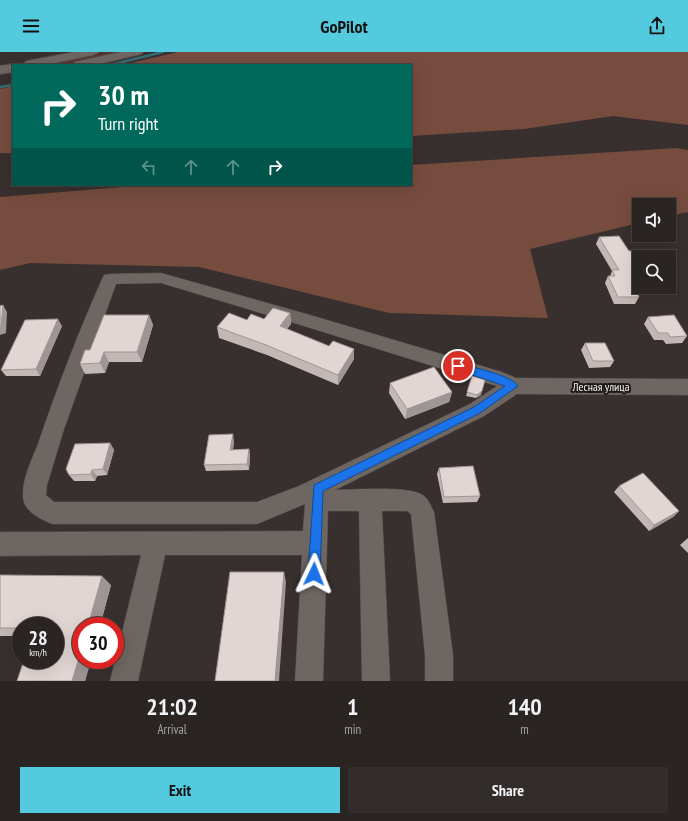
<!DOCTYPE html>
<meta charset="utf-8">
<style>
body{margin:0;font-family:"PT Sans Narrow",sans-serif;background:#322c2a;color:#f1f3f6;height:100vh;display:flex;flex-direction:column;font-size:15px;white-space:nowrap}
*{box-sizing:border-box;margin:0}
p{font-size:13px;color:#a5a4a5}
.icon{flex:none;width:22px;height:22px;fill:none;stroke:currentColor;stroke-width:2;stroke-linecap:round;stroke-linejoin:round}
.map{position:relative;height:629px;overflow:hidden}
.side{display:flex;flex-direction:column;background:#2a2422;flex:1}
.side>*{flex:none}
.top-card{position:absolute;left:12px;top:12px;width:400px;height:122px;border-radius:0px;box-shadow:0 4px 16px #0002,0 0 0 1px #464140;background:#00695c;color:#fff;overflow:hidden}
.controls{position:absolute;left:632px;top:146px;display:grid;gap:8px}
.controls a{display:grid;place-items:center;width:44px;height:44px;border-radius:0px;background:#2a2422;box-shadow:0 4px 16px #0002,0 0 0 1px #464140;font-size:20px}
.speed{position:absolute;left:12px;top:565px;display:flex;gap:8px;font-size:20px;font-weight:700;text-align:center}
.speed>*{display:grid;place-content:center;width:52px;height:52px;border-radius:50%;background:#2a2422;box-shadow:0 4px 16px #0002,0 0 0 1px #464140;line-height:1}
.speed small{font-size:10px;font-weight:400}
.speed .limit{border:6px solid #d22;background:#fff;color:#111}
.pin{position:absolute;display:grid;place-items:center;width:34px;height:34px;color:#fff;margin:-17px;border:2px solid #fff;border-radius:50%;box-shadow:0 1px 4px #0007}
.me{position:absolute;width:44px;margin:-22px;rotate:2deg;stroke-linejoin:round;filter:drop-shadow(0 0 3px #0008)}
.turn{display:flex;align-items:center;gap:14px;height:84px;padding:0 20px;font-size:18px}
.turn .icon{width:52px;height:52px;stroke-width:2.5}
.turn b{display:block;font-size:28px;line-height:34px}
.lanes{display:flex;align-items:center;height:38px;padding:0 20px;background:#0003;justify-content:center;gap:20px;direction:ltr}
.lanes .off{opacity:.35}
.eta{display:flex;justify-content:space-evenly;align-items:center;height:68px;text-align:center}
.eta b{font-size:24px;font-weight:800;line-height:28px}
.cta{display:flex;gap:8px;margin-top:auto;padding:8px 20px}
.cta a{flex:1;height:46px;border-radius:0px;background:#54cade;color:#111;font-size:16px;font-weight:800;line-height:46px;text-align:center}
.cta a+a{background:#322c2a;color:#f1f3f6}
header{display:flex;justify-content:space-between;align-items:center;height:52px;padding:0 20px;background:#54cade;color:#111;font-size:18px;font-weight:800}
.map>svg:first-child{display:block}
</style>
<header><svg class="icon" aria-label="menu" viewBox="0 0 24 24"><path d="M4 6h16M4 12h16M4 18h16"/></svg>GoPilot<svg class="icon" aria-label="share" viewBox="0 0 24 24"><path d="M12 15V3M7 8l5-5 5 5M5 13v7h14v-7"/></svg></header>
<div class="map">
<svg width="688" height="629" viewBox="0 0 688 629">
<rect width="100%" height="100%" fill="#38302e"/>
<!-- green -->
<path fill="#583226" d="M105 0H125L65 13H41Z"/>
<!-- forest -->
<path fill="#764c3f" d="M178 0H688V73L613 64 524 77 411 84V13H122Z
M13 34V101H0V37Z
M676 96 688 98V160L669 164V153H639V171L530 197 548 266 389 261 199 215 30 211 0 218V145L147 133H411V113Z"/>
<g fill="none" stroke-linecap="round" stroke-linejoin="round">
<!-- stream -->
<path stroke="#346d76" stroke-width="2.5" d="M110 13 163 0
M0 35 13 33"/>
<defs>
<path id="minor" d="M161 221 310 263 502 320 516 326 688 327V343L517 342 484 364 335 438C355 438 410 433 424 444 429 448 431 455 434 460L453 603V629H425V603L411 462 407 459H382L390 629H362L359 459H328L323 629H295L302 503H165L138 629H110L141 503 0 504V480L303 479 305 452 257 472H52C40 467 23 459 23 444 22 427 32 407 38 392 57 336 78 281 102 227L104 223 110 222ZM161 231 304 274 497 334 470 352 299 434 257 450H54L46 443 47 433 64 377 116 232Z"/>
<path id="secondary" d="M75 0H99L93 3 45 13H21L27 9Z
M121 0H143L141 2 95 13H73L75 10Z
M13 12 16 13H13V20L0 22V14Z"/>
</defs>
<!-- minor casing -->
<use href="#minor" stroke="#534c4b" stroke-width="1"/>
<!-- secondary casing -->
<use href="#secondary" stroke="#534c4b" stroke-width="2"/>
<!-- minor -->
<use href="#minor" fill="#6e6663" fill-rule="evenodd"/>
<!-- secondary -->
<use href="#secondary" fill="#6e6663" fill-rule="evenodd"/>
</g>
<!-- wall -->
<path fill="#c2b8b5" d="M599 185 629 199 639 205V235H652L648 242H638L639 245 635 252H614L605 231 608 224H610L612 219 596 192Z
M290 261 291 272 287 277 354 307 338 333 267 303 219 286 217 275 247 268 264 267Z
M149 263 153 273 142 310H109L105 321 85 322 80 312 90 298Z
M648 265 687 284 682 291 666 292 663 288H654L644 272Z
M62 274 40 324H6L1 318Z
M585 291 614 309 610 315 589 316 581 298Z
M472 324 481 343 476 346 466 344Z
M390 331 452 340 449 350 405 367 389 341Z
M234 389 233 398 249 397 250 404 249 418 206 419 204 413Z
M110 391 114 398 107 423 97 424 95 429H74L69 423Z
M439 416 480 444 477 450 443 451 437 422Z
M619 434 679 459 673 465 649 479 614 440Z
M688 486V501L680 493Z
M0 523 111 533 100 574H81V608H91L85 629H17L55 574H21V584H0Z"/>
<!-- shaded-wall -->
<path fill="#9e9694" d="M3 253 7 260 6 281 0 283V275Z
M290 261 291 272 282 284 280 274Z
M149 263 153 273 142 310 137 300Z
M58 267 62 274 40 324 36 317Z
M354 297V307L338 333V323Z
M104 300 109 310 105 321 100 311Z
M482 339 481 343 476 346 477 343Z
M452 340 449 350 405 367 407 357Z
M233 382 234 389 232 404 230 398Z
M110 391 114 398 107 423 103 417Z
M249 397 250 404 249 418 247 412Z
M92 418 97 424 95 429 91 422Z
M679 459 673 465 649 479 654 473Z
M284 520 286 530 279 629H275Z
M102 524 111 533 100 574H88Z
M81 599V608H91L85 629H72Z"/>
<!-- building -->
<path fill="#e1d6d3" stroke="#9e9694" d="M619 184 629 199 645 198 649 205H639V235H652H634L639 245H618L608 224H615L612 218H619L599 185Z
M3 253 1 274 0 275V254Z
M273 256 290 261 280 274 329 294 333 289 354 297 338 323 266 293 217 275 229 261 247 268 251 262 264 267Z
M104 263H149L137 300H104L100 311 80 312 85 298H90Z
M674 263 687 284 670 285 668 281H658L648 265Z
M58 267 36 317 1 318 25 268Z
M585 291H605L614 309H593Z
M434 315 452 340 407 357 390 331Z
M472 324 485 328 482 339 477 343 467 340Z
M233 382 230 398 249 397 247 412 204 413 209 383Z
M110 391 103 417 92 418 91 422 69 423 66 417 75 392Z
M473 414 480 444 444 445 439 416Z
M643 421 679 459 654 473 619 434Z
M230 520H284L275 629H215Z
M0 523 102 524 88 574H81V599L72 629H17L24 608H55V574H21V576H0Z"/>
<!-- route -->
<path fill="#1a73e8" stroke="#114b97" d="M458 311C470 315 512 323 518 334L480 361 323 439 320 522 318 526 314 528 309 526 308 522 314 433 474 355 505 334 454 317 453 314Z"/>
<g text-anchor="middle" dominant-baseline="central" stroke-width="4" stroke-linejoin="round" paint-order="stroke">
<!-- street labels -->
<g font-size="12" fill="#f8f2f1" stroke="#1d1918">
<text x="601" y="334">Лесная улица</text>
</g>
</g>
</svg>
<div class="controls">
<a><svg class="icon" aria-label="sound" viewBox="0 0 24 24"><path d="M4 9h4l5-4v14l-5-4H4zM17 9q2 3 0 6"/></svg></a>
<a><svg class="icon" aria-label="search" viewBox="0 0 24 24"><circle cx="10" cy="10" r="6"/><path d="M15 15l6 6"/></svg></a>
</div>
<div class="speed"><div>28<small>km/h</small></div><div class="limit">30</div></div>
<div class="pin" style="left:458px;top:314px;background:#d93025"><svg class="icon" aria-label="arrive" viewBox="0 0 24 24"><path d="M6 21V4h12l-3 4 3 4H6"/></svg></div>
<svg class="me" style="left:314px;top:522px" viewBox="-20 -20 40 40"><path d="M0-17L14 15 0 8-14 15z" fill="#1a73e8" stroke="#fff" stroke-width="4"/></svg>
<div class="top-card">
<div class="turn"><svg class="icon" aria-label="right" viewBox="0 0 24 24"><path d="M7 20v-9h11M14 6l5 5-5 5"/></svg><div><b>30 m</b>Turn right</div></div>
<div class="lanes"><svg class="icon off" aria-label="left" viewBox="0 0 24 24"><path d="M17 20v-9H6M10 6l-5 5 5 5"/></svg><svg class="icon off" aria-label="ahead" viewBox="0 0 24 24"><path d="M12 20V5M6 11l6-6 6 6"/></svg><svg class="icon off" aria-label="ahead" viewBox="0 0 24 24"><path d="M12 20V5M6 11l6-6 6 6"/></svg><svg class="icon" aria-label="right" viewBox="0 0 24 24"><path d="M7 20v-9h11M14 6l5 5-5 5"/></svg></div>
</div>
</div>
<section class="side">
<div class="eta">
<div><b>21:02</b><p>Arrival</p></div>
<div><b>1</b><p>min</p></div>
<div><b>140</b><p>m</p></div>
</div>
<div class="cta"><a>Exit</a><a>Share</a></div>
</section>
